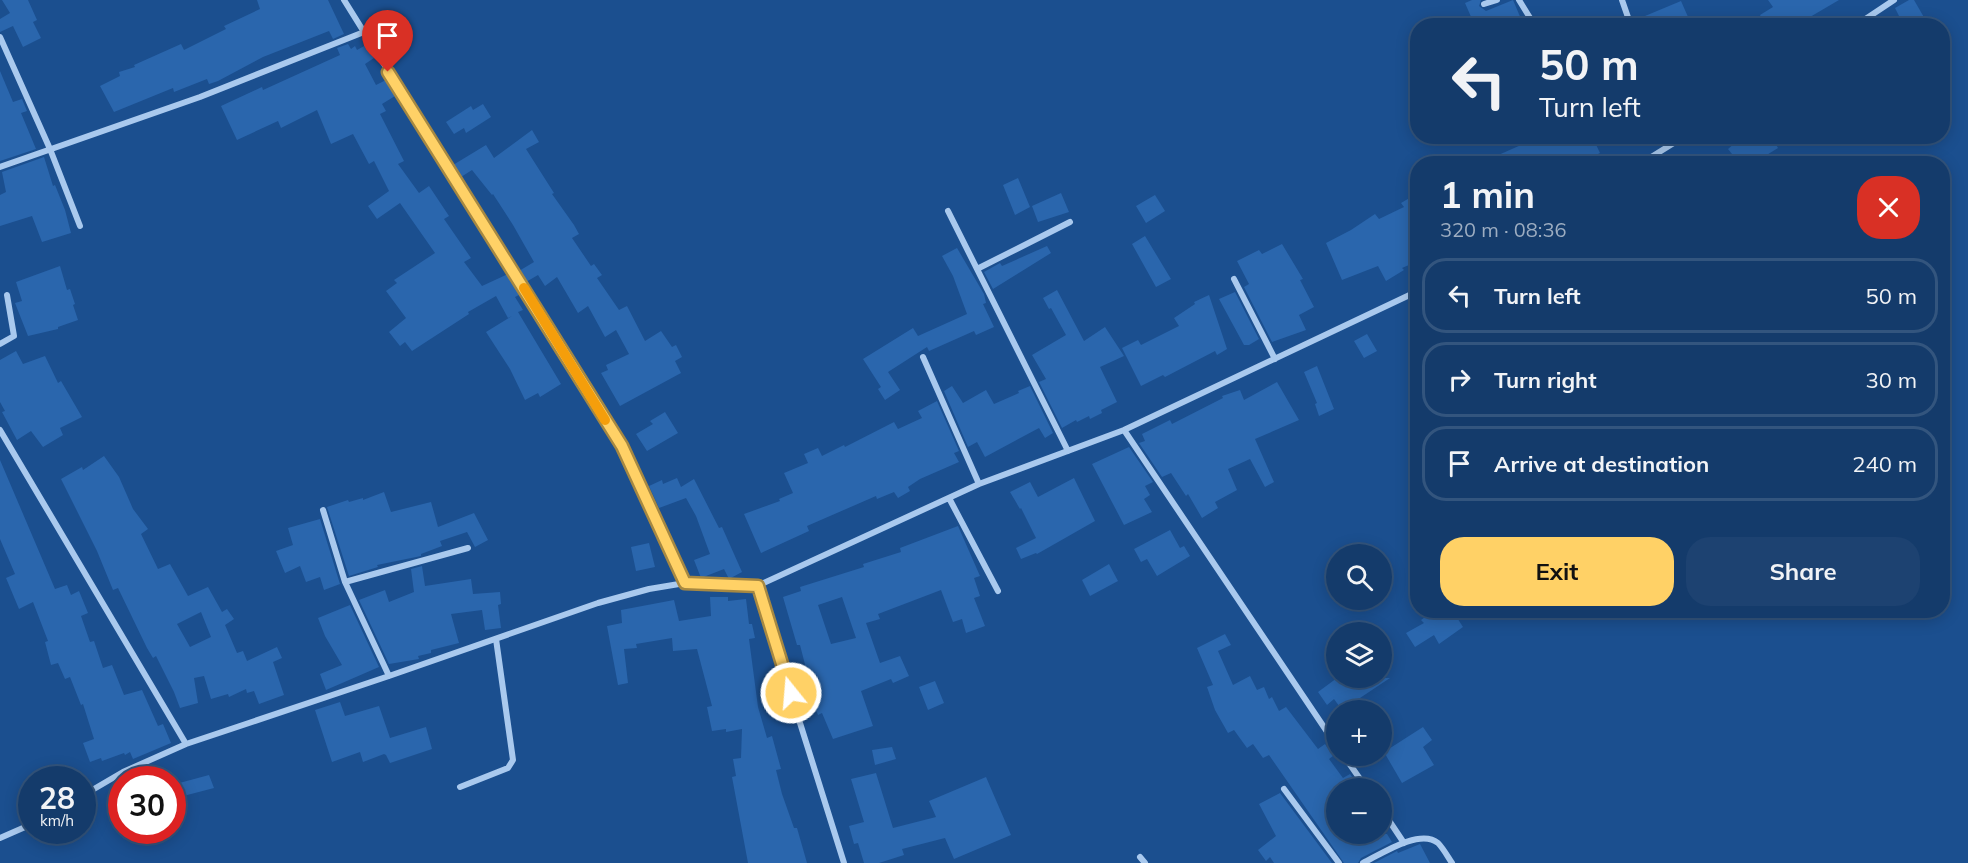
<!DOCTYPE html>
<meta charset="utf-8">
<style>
body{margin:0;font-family:Mulish,sans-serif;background:#1d4271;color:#f1f3f6;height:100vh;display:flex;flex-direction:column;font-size:22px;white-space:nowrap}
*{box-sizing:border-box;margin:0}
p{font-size:20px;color:#9dadc1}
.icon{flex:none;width:33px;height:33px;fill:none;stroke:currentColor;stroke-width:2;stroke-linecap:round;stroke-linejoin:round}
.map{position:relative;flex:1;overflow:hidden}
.sheet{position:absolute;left:1410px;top:156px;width:540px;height:462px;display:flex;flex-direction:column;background:#143b6b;border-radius:24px;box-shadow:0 3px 15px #0003,0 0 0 2px #33557e}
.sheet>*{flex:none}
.top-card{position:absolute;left:1410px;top:18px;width:540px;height:126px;border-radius:24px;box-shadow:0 3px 15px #0003,0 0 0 2px #33557e;background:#143b6b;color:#f1f3f6;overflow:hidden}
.buttons{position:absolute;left:1326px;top:544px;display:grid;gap:12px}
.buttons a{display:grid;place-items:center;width:66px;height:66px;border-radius:50%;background:#143b6b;box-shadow:0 3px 15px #0003,0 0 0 2px #33557e;font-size:30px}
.speed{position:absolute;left:18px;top:766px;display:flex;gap:12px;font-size:30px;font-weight:700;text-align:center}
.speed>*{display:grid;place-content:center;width:78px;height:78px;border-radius:50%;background:#143b6b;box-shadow:0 3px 15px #0003,0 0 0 2px #33557e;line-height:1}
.speed small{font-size:15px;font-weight:400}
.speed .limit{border:9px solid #d22;background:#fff;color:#111}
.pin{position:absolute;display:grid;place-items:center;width:51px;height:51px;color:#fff;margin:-62px -26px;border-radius:50% 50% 50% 0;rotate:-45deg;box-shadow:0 0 6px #0007}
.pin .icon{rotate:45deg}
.me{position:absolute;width:66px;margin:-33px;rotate:343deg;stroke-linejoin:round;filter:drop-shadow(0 0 4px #0008)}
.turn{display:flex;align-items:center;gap:21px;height:126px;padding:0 30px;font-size:27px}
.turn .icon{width:78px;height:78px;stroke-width:2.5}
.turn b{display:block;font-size:42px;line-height:51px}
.round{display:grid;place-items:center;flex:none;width:63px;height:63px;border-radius:24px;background:#1d4271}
.overview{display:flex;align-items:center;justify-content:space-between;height:102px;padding:0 30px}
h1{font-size:36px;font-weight:700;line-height:45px}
.action{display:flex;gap:12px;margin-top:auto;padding:12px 30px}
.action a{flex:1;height:69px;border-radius:24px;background:#ffd166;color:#111;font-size:24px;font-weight:700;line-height:69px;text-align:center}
.action a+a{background:#1d4271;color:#f1f3f6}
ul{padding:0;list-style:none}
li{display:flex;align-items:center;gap:18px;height:75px;margin:0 12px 9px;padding:0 18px;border:3px solid #33557e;border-radius:24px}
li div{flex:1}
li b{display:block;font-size:22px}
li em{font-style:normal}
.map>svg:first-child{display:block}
</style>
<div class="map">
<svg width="1968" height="863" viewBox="0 0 1968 863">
<rect width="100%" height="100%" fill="#1b4f8f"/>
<!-- building -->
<path fill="#2a66ad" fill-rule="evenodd" d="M2 0H28L37 20 33 22 41 38 23 47 13 26 0 32V19L10 13Z
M257 0H328L344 34 333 39 329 31 263 57 218 81 209 84 207 79 174 92 173 88 114 112 100 86 120 76 119 72 135 67 134 65 181 44 184 50 226 29 224 26 260 9Z
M1472 0H1481L1479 6 1486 11 1513 0 1524 26H1475L1465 3Z
M1768 0H1839L1810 17 1812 21 1803 26H1766L1760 15 1773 7Z
M1909 0H1914L1929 26H1904L1895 8Z
M1681 1 1692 26H1650L1645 16Z
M348 44 351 49 355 46 357 50 366 45 374 58 365 64 376 85 386 80 395 96 382 104 386 111 380 114 404 161 398 164 419 193 429 186 449 216 444 219 471 258 464 262 482 286 508 274 517 288 519 295 515 297 523 310 518 312 561 384 540 397 538 393 525 400 510 369 486 332 512 316 508 318 496 296 468 312 469 314 412 351 405 342 400 346 389 332 406 318 386 291 397 283 394 280 435 253 400 203 377 219 368 206 389 191 374 161 369 164 353 134 331 144 317 110 281 128 278 121 237 140 221 106 262 87 263 90 340 55 337 48Z
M0 71 13 102 22 99 27 111 21 113 36 149 0 161Z
M483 104 491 117 466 133 464 128 454 134 446 122 471 106 473 110Z
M532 130 539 142 526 149 554 193 552 194 574 225 579 234 572 238 591 266 594 264 602 275 597 278 619 310 627 306 645 341 661 331 672 347 676 345 682 357 675 361 681 373 620 406 601 373 608 370 606 365 629 354 616 330 605 337 588 306 578 313 557 277 545 286 538 275 526 282 519 271 534 262 513 225 493 194 492 195 472 170 461 177 453 165 486 145 494 158Z
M1517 136H1592L1600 153 1577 164H1478L1521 145Z
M1743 136H1771L1778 148 1765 156 1769 164H1740L1728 149Z
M44 157 53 186 55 185 65 210 71 233 42 242 32 216 0 226V195L6 192 2 172Z
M1018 178 1030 207 1015 215 1003 185Z
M1061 193 1069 212 1038 222 1032 206Z
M1418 193V261L1402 268 1404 270 1386 281 1378 266 1342 280 1326 243 1351 230 1375 214 1379 219 1404 207 1401 203Z
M1155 195 1165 211 1146 223 1136 206Z
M1145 236 1171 279 1156 287 1132 244Z
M1282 244 1303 279 1300 280 1314 307 1299 315 1306 330 1272 342 1244 287 1249 284 1237 261 1259 250 1262 254Z
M1047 246 1051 253 993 289 984 272 1000 263 1002 266Z
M957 248 984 294 986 303 983 304 994 327 976 335 974 331 929 351 927 347 888 372 900 390 885 400 878 389 881 387 863 359 913 328 918 336 967 314 953 276 942 256Z
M60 266 67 290 70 289 75 304 73 305 78 320 58 327V329L28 336 15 303 22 301 16 282Z
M1057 290 1084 341 1105 327 1124 356 1100 367 1117 402 1101 410 1102 413 1090 419 1089 416 1077 422 1076 420 1062 428 1039 382 1046 379 1032 355 1066 335 1051 308 1049 309 1043 298Z
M1235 292 1259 339 1249 345H1244L1219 299Z
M1209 295 1227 349 1217 355 1215 351 1165 377 1163 375 1141 386 1122 348 1138 340 1141 345 1179 326 1174 318 1195 304 1194 302Z
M1367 334 1377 351 1364 358 1354 341Z
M16 351 23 364 45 356 58 383 61 381 82 417 60 428 63 435 43 447 31 431 17 440 2 412 5 411 0 402V360Z
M1317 366 1334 409 1319 416 1315 404 1317 403 1304 372Z
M1277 382 1299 420 1255 439 1274 482 1265 487 1250 459 1228 469 1237 490 1215 502 1218 508 1202 518 1188 494 1186 496 1171 473 1162 477 1139 443 1145 441 1142 434 1170 420 1172 424 1223 398 1222 396 1240 390 1244 400Z
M952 386 963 403 986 390 994 404 1019 393 1018 391 1030 386 1053 433 1045 438 1039 428 985 457 977 442 968 447 944 391Z
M937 401 959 451 954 453 959 462 920 479 908 487 910 491 898 498 894 492 877 499 876 496 807 526 809 531 761 553 744 514 780 501 779 499 793 493 784 473 808 463 804 454 818 448 822 456 844 445 845 447 894 422 898 429 922 418 918 411Z
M665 412 678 433 647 451 636 434 653 424 650 421Z
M1129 447 1153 482 1145 486 1150 495 1144 499 1152 512 1124 525 1092 464Z
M104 456 119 477 133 509 148 529 141 534 158 569 170 564 188 596 208 587 222 612 227 609 234 619 225 625 237 653 243 651 247 661 277 647 282 658 273 662 284 695 259 704 254 691 247 693 246 689 229 697 228 694 211 699 204 676 194 678 198 703 180 708 174 692 156 656 153 658 147 648 118 588 113 590 97 551 61 479 82 467 83 470ZM201 612 211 637 190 647 177 624Z
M0 460 55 589 67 585 71 595 79 591 88 613 81 616 90 642 94 641 103 668 112 665 124 695 142 690 158 726 163 724 171 743 133 759 130 752 125 755 124 753 102 761 101 758 90 762 83 743 94 739 83 704 81 705 70 677 65 679 58 663 51 665 45 642 48 641 33 602 19 609 6 578 15 574 0 539Z
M677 478 681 487 694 479 719 528 722 527 742 572 729 579 724 569 701 578 694 560 710 554 696 516 686 498 659 508 649 486 662 480 663 484Z
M1074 478 1095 521 1037 554 1036 553 1021 559 1016 548 1036 538 1021 508 1020 509 1010 492 1030 482 1038 497Z
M384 492 391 512 431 502 438 527 474 513 488 540 475 547 467 532 440 541 442 546 421 554V556L377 565 378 567 349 576 327 507 348 500 349 502 363 498V500Z
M320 519 340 584 324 590 320 577 306 582 300 566 285 573 276 551 293 545 288 528Z
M958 526 980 576 974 578 980 596 974 598 985 626 966 633 962 619 953 622 941 590 878 614 880 619 866 623 880 663 900 656 909 676 893 683 891 679 861 691 873 726 833 739 822 713 818 715 805 682 809 680 800 645H797L783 597 801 591 800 587 864 567 863 564 901 552 900 548ZM842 597 856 638 831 644 818 605Z
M1170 530 1180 548 1184 546 1190 556 1157 576 1147 559 1141 562 1134 549Z
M649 543 655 567 636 571 631 547Z
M1109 564 1118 581 1090 596 1082 580Z
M422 566 425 586 471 579 473 594 500 592 501 604 498 605 501 628 485 630 482 610 451 614 459 643 431 650V653L418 656 419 659 389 664 359 600 385 590 389 602 414 592 411 569Z
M710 597H728V601L746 599 749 624H752L755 638 749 639 758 707 767 738 772 736 781 769 776 770 782 794 794 828H797L807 863H748L732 777 736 776 733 759 741 758 742 729 726 732V729L712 731 707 707 712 706 697 649 673 651 672 638 636 644 637 648 624 649 628 683 618 685 607 626 622 623 621 610 674 600 679 621 711 616Z
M350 605 379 667 326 690 320 674 342 665 325 636 318 618Z
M1435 610H1441L1445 618 1454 613 1463 627 1439 644 1434 635 1415 647 1406 633 1424 623 1421 620Z
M1225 634 1231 645 1218 651 1233 685 1250 676 1257 690 1264 687 1269 699 1272 697 1279 711 1286 707 1318 749 1325 744 1333 756 1329 759 1343 778 1350 774 1361 789H1336V808L1326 814 1341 839 1349 834H1387L1392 842 1361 858 1358 863H1344L1269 755 1263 758 1253 744 1247 748 1234 730 1228 733 1215 710 1207 687 1213 685 1197 648Z
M1337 678H1390L1342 710 1334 699 1327 705 1318 692Z
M935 681 944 703 928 710 919 687Z
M340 702 345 716 379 706 390 738 426 727 432 749 390 763 386 755 384 754 363 762 360 752 332 762 315 710Z
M1423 727 1432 740 1423 747 1434 765 1402 783 1384 752Z
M892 747 896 759 875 765 872 750Z
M876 773 893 828 936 817 929 801 986 777 1011 835 954 859 945 838 902 849 904 855 879 863H864L858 843 854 844 849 826 864 822 851 779Z
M209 775 214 788 172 799V785Z
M1280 793 1332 863H1274L1270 857 1266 861 1258 850 1276 836 1259 804Z
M1420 844 1430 863H1374L1397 851 1398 853Z"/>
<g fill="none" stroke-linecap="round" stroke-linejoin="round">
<!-- street -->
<path stroke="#a9c9ee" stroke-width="6" d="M344 0 622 446 685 583
M1519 0 1535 26
M1622 0 1631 26
M1484 4 1497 0
M1855 26 1894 0
M0 37 50 149 80 226
M1640 164 1685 136
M0 167 200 97 364 32
M948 211 1068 451
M977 269 1070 222
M1234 279 1275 359
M0 344 14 336 7 295
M923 357 979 484
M0 430 186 744
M1124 430 1336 745
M949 498 998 591
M323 510 345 582 389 676
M345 582 468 548
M1344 756 1367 789
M460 787 508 768 513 760 496 639
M1284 789 1339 863
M82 796 123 772 186 744 389 676 598 603 649 589 685 583 757 586
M1382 810 1404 843
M0 838 32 824
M1140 857 1145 863
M844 863 757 586 979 484 1124 430 1418 291
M1363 863C1381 854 1420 828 1438 843 1443 848 1448 857 1452 863"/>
</g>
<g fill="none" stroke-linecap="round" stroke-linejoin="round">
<defs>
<path id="route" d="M388 72 622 446 685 583 758 586 791 693"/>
</defs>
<!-- route casing -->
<use href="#route" stroke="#a68842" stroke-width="15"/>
<!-- route -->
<use href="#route" stroke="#ffd166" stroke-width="10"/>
<!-- slow -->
<path stroke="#f59e0b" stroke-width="10" d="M524 288 605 420"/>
</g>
</svg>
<div class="buttons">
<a><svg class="icon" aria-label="search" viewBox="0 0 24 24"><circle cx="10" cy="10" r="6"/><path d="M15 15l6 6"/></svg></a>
<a><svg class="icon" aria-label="layers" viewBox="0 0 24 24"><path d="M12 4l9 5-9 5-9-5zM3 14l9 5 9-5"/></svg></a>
<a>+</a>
<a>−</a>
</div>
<div class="speed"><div>28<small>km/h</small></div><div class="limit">30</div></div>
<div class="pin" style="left:388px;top:72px;background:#d93025"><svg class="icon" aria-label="arrive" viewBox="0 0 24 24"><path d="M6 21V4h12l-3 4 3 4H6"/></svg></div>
<svg class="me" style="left:791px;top:693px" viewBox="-20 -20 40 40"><circle r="17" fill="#ffd166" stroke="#fff" stroke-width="3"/><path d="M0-11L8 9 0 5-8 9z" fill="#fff"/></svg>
<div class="top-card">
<div class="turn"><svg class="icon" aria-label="left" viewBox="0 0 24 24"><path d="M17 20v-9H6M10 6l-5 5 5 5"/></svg><div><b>50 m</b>Turn left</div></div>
</div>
<section class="sheet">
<div class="overview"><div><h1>1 min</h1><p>320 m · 08:36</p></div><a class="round" style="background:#d93025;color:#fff"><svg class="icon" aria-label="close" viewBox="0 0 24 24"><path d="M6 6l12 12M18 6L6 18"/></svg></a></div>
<ul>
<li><svg class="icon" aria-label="left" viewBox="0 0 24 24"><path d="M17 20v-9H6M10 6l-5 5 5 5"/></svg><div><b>Turn left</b></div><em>50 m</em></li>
<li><svg class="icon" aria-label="right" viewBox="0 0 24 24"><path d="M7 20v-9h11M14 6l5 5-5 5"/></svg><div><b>Turn right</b></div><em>30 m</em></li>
<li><svg class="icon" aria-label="arrive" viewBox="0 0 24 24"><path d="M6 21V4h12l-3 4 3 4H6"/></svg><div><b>Arrive at destination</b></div><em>240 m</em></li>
</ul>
<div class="action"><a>Exit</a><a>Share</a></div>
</section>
</div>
